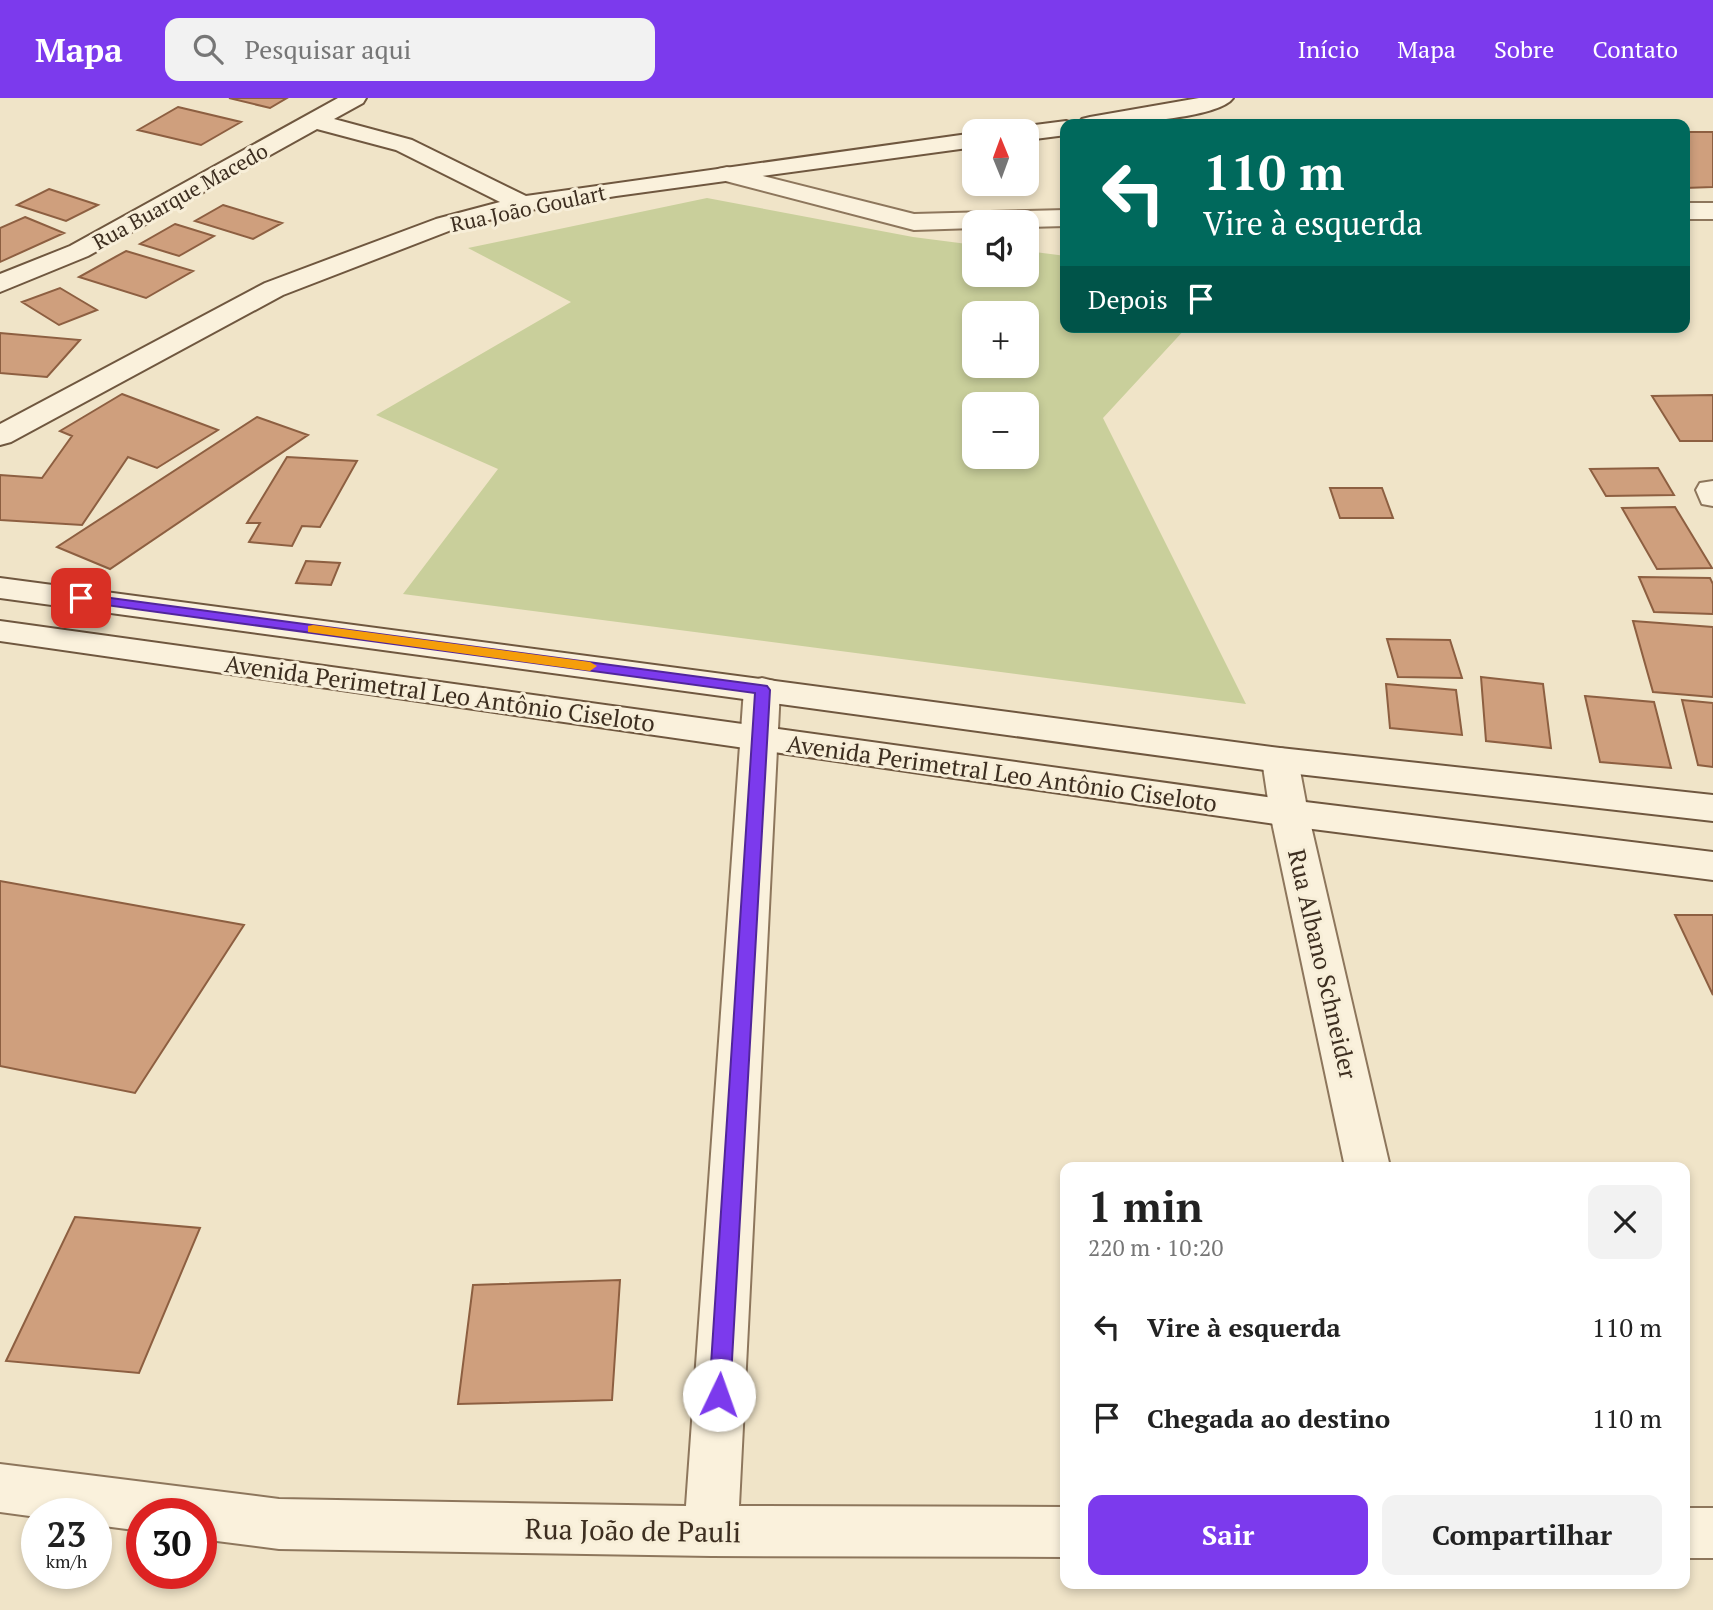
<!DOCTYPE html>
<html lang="pt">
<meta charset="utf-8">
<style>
body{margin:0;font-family:"PT Serif",serif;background:#f2f2f2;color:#222;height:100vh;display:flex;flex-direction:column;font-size:26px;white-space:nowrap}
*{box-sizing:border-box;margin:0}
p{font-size:23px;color:#767676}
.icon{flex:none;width:38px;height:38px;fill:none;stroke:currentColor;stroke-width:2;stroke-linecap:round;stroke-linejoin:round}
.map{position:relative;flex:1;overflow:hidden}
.panel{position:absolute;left:1060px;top:1064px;width:630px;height:427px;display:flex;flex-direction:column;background:#fff;border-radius:14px;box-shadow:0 4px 10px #0003}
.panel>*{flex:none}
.top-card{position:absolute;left:1060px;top:21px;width:630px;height:214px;border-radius:14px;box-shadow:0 4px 10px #0003;background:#00695c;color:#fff;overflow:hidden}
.needle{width:46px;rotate:359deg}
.buttons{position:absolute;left:962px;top:21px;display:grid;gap:14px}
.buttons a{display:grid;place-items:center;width:77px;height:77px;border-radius:14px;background:#fff;box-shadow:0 4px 10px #0003;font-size:35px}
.speed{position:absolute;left:21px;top:1400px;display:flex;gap:14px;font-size:35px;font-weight:700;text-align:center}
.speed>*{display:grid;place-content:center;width:91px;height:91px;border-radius:50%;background:#fff;box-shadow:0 4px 10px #0003;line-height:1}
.speed small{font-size:18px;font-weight:400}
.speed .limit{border:10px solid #d22;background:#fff;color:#111}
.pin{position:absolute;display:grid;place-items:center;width:60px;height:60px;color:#fff;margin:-30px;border-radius:14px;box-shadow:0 4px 10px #0006}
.me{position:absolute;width:77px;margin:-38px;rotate:3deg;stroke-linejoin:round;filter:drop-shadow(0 0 5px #0008)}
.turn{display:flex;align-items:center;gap:24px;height:147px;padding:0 28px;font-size:32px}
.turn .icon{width:91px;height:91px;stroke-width:2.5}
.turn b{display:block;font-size:49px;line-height:60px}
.then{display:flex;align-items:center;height:66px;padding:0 28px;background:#0003;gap:14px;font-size:26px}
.round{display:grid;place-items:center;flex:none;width:74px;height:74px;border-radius:14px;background:#f2f2f2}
.head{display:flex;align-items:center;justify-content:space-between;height:119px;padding:0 28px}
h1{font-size:42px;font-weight:700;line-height:52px}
.button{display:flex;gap:14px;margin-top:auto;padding:14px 28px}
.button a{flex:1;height:80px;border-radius:14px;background:#7c3aed;color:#fff;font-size:28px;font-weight:700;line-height:80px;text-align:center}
.button a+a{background:#f2f2f2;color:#222}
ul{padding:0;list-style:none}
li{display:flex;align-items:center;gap:21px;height:91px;padding:0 28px}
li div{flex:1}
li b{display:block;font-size:26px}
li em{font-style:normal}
header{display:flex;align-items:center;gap:42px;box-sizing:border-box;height:98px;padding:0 35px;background:#7c3aed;color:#fff}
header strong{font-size:33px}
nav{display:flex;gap:38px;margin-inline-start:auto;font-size:24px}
.search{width:490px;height:63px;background:#f2f2f2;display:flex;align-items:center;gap:18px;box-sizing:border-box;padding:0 24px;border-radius:14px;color:#767676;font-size:26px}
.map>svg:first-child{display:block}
</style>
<header>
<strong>Mapa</strong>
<div class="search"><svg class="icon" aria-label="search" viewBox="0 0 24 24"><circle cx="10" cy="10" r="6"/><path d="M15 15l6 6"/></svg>Pesquisar aqui</div>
<nav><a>Início</a><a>Mapa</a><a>Sobre</a><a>Contato</a></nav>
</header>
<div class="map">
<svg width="1713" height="1512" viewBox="0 0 1713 1512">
<rect width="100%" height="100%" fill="#f0e4c8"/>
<!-- green -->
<path fill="#c9cf9b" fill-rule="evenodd" d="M707 100 913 139 975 147V177H1027V153L1066 158V229H1187L1103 320 1246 606 403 496 498 371 376 317 571 204 468 150ZM975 215H1027V268H975ZM975 306H1027V359H975Z"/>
<!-- building -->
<path fill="#cf9f7d" stroke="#8d5f41" stroke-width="2" d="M229 0H287L270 10Z
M178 9 241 24 201 47 138 32Z
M1685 34H1713V89L1685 90Z
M49 91 98 107 66 123 17 107Z
M223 107 282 125 253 141 195 123Z
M25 119 64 135 0 164V130Z
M175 126 214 138 179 158 140 146Z
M126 153 193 173 146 200 79 179Z
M60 190 97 212 59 227 22 204Z
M0 235 80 242 47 279 0 275Z
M122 296 218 332 157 370 128 359 82 427 0 422V377L42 380 72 338 60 333Z
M1713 297V343H1680L1652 298Z
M257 319 308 337 110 471 57 449Z
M287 359 357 363 320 429 302 428 292 448 249 444 260 425H247Z
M1658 370 1674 397 1606 398 1590 371Z
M1330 390H1382L1393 420H1340Z
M1675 409 1712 470 1657 471 1622 410Z
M306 463 340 465 331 487 296 485Z
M1639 479 1710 480 1713 486V516L1654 514Z
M1633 523 1713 529V599L1653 594Z
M1387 541 1450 542 1462 580 1398 579Z
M1481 579 1543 586 1551 650 1486 643Z
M1386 586 1456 592 1462 637 1390 630Z
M1585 598 1654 604 1671 670 1600 664Z
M1682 602 1713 605V669L1698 667Z
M0 783 244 827 135 995 0 968Z
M1675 817H1713V897Z
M75 1119 200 1130 139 1275 6 1263Z
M620 1182 612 1302 458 1306 473 1187Z"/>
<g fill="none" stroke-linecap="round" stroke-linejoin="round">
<defs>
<path id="street" d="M727 69 914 116 1066 112V128L1027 129V124H975V130L914 132 718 81 715 76 718 71Z
M1685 105H1713V121H1685Z
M1713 383V408L1702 406 1696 392 1700 385Z
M762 580 774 583 780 591 739 1408 1066 1409V1459L711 1458 279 1451 201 1441V1416H142V1433L96 1427V1416H37V1419L0 1414V1366L279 1401 686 1408 744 591 750 583Z
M1280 650 1293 653 1298 662 1308 715 1390 1069H1345L1270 715 1262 662 1267 653Z
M1685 1410H1713V1460H1685Z"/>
<path id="secondary" d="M338 0H366L363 5 334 21 412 42 526 98 975 35V49L616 98 524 113 454 131 283 197 11 344 0 347V326L265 185 436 121 500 104 396 52 317 31 88 158 0 194V176L70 148Z
M1199 0H1233C1218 22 1106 27 1078 26L1082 21 1090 19Z
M1066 23 1075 26H1066V37L1027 42V33H1016L1027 28Z
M0 480 1280 650 1713 697V723L1280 674 0 500Z
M0 523 1289 702 1713 754V782L1289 728 0 543Z"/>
</defs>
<!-- street casing -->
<use href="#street" stroke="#8d765c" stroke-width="4"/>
<!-- secondary casing -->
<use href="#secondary" stroke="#6f573f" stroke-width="4"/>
<!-- street -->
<use href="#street" fill="#faf1dc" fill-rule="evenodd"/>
<!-- secondary -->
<use href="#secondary" fill="#faf1dc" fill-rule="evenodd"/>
</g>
<!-- route -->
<path fill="#7c3aed" stroke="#51269a" stroke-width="2" d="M81 496 767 588 770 592 730 1297 727 1303 719 1306 712 1303 709 1297 755 595 76 503V498Z"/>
<!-- slow -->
<path fill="#f59e0b" d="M313 527 590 564 597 568 590 573 308 534V528Z"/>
<g text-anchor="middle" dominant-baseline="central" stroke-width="6" stroke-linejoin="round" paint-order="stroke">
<!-- far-street labels -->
<g font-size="21" fill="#3d2e20" stroke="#f7eed8">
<text transform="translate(180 98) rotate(-29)">Rua Buarque Macedo</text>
<text transform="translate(528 110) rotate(-12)">Rua João Goulart</text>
</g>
<!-- street labels -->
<g font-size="24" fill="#3d2e20" stroke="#f7eed8">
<text transform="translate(440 595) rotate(8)">Avenida Perimetral Leo Antônio Ciseloto</text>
<text transform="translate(1002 675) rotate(8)">Avenida Perimetral Leo Antônio Ciseloto</text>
<text transform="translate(1323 866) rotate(77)">Rua Albano Schneider</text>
</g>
<!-- near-street labels -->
<g font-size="28" fill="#3d2e20" stroke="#f7eed8">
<text transform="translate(633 1432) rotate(1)">Rua João de Pauli</text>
</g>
</g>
</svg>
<div class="buttons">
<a><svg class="needle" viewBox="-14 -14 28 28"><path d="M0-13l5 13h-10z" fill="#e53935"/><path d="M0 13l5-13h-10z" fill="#767676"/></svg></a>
<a><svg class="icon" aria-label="sound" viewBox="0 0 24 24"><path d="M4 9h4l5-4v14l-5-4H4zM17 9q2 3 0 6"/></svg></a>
<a>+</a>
<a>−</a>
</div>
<div class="speed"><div>23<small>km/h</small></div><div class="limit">30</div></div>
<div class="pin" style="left:81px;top:500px;background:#d93025"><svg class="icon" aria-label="arrive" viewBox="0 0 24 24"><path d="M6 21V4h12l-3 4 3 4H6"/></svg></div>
<svg class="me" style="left:719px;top:1297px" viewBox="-20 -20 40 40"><circle r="19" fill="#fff"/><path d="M0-13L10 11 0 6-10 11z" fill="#7c3aed"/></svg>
<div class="top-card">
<div class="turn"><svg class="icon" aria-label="left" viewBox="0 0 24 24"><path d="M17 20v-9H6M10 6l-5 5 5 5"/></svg><div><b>110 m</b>Vire à esquerda</div></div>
<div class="then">Depois<svg class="icon" aria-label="arrive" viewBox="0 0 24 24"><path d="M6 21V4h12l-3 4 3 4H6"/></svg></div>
</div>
<section class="panel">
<div class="head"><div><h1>1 min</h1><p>220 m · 10:20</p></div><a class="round"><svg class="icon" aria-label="close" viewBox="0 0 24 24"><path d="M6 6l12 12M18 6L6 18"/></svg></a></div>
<ul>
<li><svg class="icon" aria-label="left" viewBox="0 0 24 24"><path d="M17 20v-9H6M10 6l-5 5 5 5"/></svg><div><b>Vire à esquerda</b></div><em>110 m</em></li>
<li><svg class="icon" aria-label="arrive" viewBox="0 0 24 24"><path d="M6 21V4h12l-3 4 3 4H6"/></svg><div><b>Chegada ao destino</b></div><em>110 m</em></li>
</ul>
<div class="button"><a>Sair</a><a>Compartilhar</a></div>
</section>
</div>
